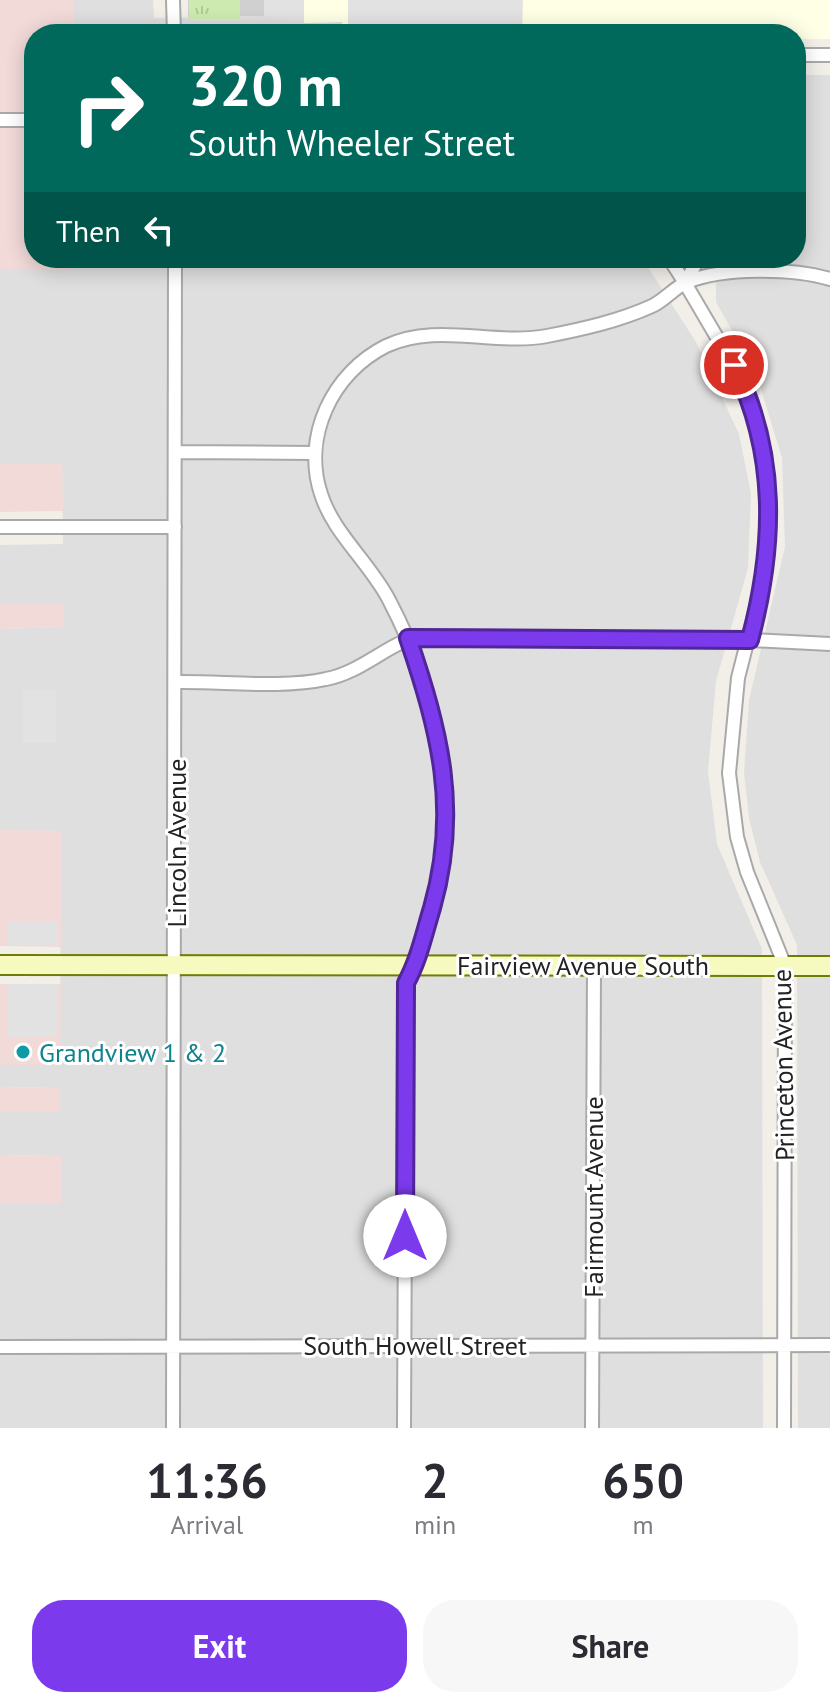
<!DOCTYPE html>
<style>
body{margin:0;font-family:"PT Sans",sans-serif;background:#f7f7f7;color:#2b2b33;height:100vh;display:flex;flex-direction:column;font-size:30px;white-space:nowrap}
*{box-sizing:border-box;margin:0}
p{font-size:26px;color:#7c7c81}
.icon{flex:none;width:44px;height:44px;fill:none;stroke:currentColor;stroke-width:2;stroke-linecap:round;stroke-linejoin:round}
.map{position:relative;height:1428px;overflow:hidden}
.details{display:flex;flex-direction:column;background:#fff;flex:1}
.details>*{flex:none}
.top-card{position:absolute;left:24px;top:24px;width:782px;height:244px;border-radius:32px;box-shadow:0 4px 20px #0003;background:#00695c;color:#fff;overflow:hidden}
.pin{position:absolute;display:grid;place-items:center;width:68px;height:68px;color:#fff;margin:-34px;border:4px solid #fff;border-radius:50%;box-shadow:0 2px 8px #0007}
.me{position:absolute;width:88px;margin:-44px;rotate:0deg;stroke-linejoin:round;filter:drop-shadow(0 0 6px #0008)}
.turn{display:flex;align-items:center;gap:28px;height:168px;padding:0 32px;font-size:36px}
.turn .icon{width:104px;height:104px;stroke-width:2.5}
.turn b{display:block;font-size:56px;line-height:68px}
.then{display:flex;align-items:center;height:76px;padding:0 32px;background:#0003;gap:16px;font-size:30px}
.eta{display:flex;justify-content:space-evenly;align-items:center;height:136px;text-align:center}
.eta b{font-size:48px;font-weight:700;line-height:56px}
.action{display:flex;gap:16px;margin-top:auto;padding:16px 32px}
.action a{flex:1;height:92px;border-radius:32px;background:#7c3aed;color:#fff;font-size:32px;font-weight:700;line-height:92px;text-align:center}
.action a+a{background:#f7f7f7;color:#2b2b33}
.map>svg:first-child{display:block}
</style>
<div class="map">
<svg width="830" height="1428" viewBox="0 0 830 1428">
<defs>
<pattern id="grass-tufts" width="24" height="20" patternUnits="userSpaceOnUse" patternTransform="scale(2)"><rect width="24" height="20" fill="#cdebb0"/><path d="M3 7l-1-3M5 7V3M7 7l1-3M15 17l-1-3M17 17v-4M19 17l1-3" fill="none" stroke="#b0c997"/></pattern>
</defs>
<rect width="100%" height="100%" fill="#f2efe9"/>
<!-- residential -->
<path fill="#e0dfdf" d="M73 0H153L154 18 264 16 304 23 342 22V34H73Z
M796 75H830V1428H798L797 945 760 862 749 818 744 773 749 700 785 547 782 458 757 376 716 302V258H796Z
M71 258H642L696 342 739 434 751 494 748 568 716 681 708 771 717 844 762 949 763 1428H0V1203L61 1202 60 1156 0 1155V1111L60 1110V1088L0 1087V1065L60 1064 61 831 0 830V629L63 627V603H0V545L63 544 62 463H0V269H71Z"/>
<!-- commercial -->
<path fill="#f2dad9" d="M0 0H73V34H34V258H71V269H0Z
M0 463H62L63 511 0 512Z
M0 603H64L63 627 0 629Z
M0 830 61 831V947L0 946Z
M0 984H61L60 1065H0Z
M0 1087 60 1088V1111H0Z
M0 1155 61 1156V1203H0Z"/>
<!-- education -->
<path fill="#ffffe5" d="M304 0H830V39H796V34H342V22L304 23Z"/>
<!-- religious -->
<path fill="#d0d0d0" d="M188 0H304V23L264 16 188 17Z"/>
<!-- grass -->
<path fill="url(#grass-tufts)" d="M189 0H240V19H189Z"/>
<!-- parking -->
<path fill="#e2e2e2" d="M264 0H304V23L264 16Z
M348 0H523L522 34H348Z
M23 690H56V743H23Z
M8 921H58V945H8Z
M8 984H57V1036L8 1037Z"/>
<g fill="none" stroke-linecap="round" stroke-linejoin="round">
<defs>
<path id="street" d="M173 0 174 34
M796 55H830
M0 120H34
M669 258 685 283
M699 258 685 283 742 380 762 441 768 477 766 568 738 678 729 773 737 837 747 872 785 966 784 1428
M175 452 314 453
M0 527H175
M176 682C222 681 281 689 326 679 363 672 390 641 422 636L750 640 830 644
M0 1347 830 1345
M173 1428 175 258
M404 1428 406 983C419 960 424 935 432 909 460 806 439 695 389 600 370 563 333 533 321 494 302 437 332 373 386 346 436 322 495 346 547 336 583 329 619 321 652 306 665 300 675 287 687 282 723 267 793 268 830 279
M592 1428 594 966"/>
<path id="secondary" d="M0 965 830 966"/>
</defs>
<!-- street casing -->
<use href="#street" stroke="#a9a9a9" stroke-width="16"/>
<!-- secondary casing -->
<use href="#secondary" stroke="#707d05" stroke-width="22"/>
<!-- street -->
<use href="#street" stroke="#fff" stroke-width="12"/>
<!-- secondary -->
<use href="#secondary" stroke="#f7fabf" stroke-width="18"/>
</g>
<g fill="none" stroke-linecap="round" stroke-linejoin="round">
<defs>
<path id="route" d="M405 1236 406 983C419 959 424 934 432 908 460 810 440 732 408 638L750 640C775 545 778 454 734 365"/>
</defs>
<!-- route casing -->
<use href="#route" stroke="#51269a" stroke-width="20"/>
<!-- route -->
<use href="#route" stroke="#7c3aed" stroke-width="14"/>
</g>
<!-- markers -->
<circle fill="#0f9aa8" stroke="#fff" stroke-width="3" cx="23" cy="1052" r="8"/>
<g text-anchor="middle" dominant-baseline="central" stroke-width="6" stroke-linejoin="round" paint-order="stroke">
<!-- street labels -->
<g font-size="26" fill="#222" stroke="#fff">
<text transform="translate(176 843) rotate(-90)">Lincoln Avenue</text>
<text x="583" y="965">Fairview Avenue South</text>
<text transform="translate(783 1065) rotate(-91)">Princeton Avenue</text>
<text transform="translate(593 1197) rotate(-90)">Fairmount Avenue</text>
<text x="415" y="1345">South Howell Street</text>
</g>
<!-- culture labels -->
<g font-size="26" fill="#0d838f" stroke="#fff" text-anchor="start">
<text x="39" y="1052">Grandview 1 &amp; 2</text>
</g>
</g>
</svg>
<div class="pin" style="left:734px;top:365px;background:#d93025"><svg class="icon" aria-label="arrive" viewBox="0 0 24 24"><path d="M6 21V4h12l-3 4 3 4H6"/></svg></div>
<svg class="me" style="left:405px;top:1236px" viewBox="-20 -20 40 40"><circle r="19" fill="#fff"/><path d="M0-13L10 11 0 6-10 11z" fill="#7c3aed"/></svg>
<div class="top-card">
<div class="turn"><svg class="icon" aria-label="right" viewBox="0 0 24 24"><path d="M7 20v-9h11M14 6l5 5-5 5"/></svg><div><b>320 m</b>South Wheeler Street</div></div>
<div class="then">Then<svg class="icon" aria-label="left" viewBox="0 0 24 24"><path d="M17 20v-9H6M10 6l-5 5 5 5"/></svg></div>
</div>
</div>
<section class="details">
<div class="eta">
<div><b>11:36</b><p>Arrival</p></div>
<div><b>2</b><p>min</p></div>
<div><b>650</b><p>m</p></div>
</div>
<div class="action"><a>Exit</a><a>Share</a></div>
</section>
